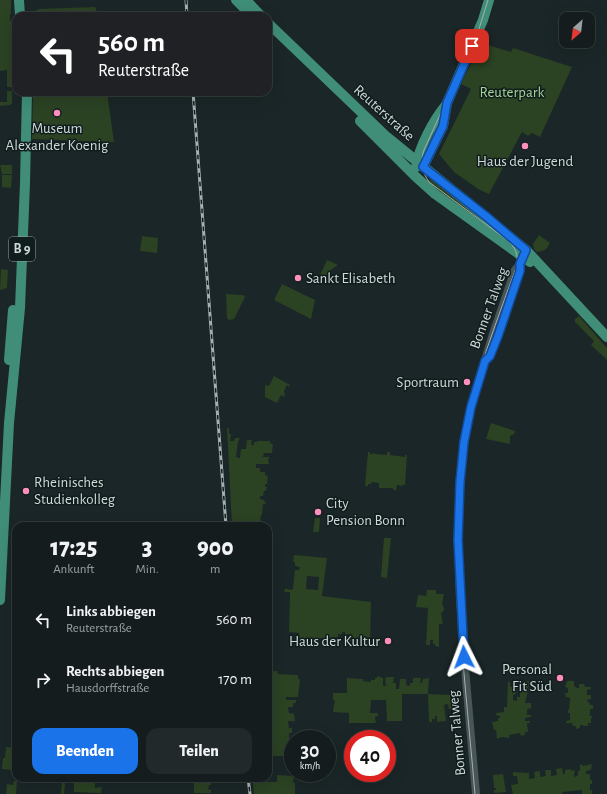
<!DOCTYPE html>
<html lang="de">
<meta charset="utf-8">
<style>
body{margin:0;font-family:"Alegreya Sans",sans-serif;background:#21292a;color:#f1f3f6;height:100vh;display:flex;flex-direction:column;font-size:15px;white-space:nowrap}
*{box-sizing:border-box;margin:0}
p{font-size:13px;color:#9da1a4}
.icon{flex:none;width:22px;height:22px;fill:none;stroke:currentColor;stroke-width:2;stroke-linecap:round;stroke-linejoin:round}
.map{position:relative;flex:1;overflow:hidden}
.panel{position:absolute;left:12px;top:522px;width:260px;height:260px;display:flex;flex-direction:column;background:#141c1d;border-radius:12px;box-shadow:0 4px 16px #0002,0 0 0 1px #333a3b}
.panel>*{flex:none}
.top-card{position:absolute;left:12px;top:12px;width:260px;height:84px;border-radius:12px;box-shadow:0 4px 16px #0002,0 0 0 1px #333a3b;background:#202124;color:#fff;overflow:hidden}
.needle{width:26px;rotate:208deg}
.fabs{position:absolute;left:559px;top:12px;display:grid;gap:8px}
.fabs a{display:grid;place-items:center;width:36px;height:36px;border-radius:8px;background:#141c1d;box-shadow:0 4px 16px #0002,0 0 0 1px #333a3b;font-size:20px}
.speed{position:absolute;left:284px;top:730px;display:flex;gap:8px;font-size:20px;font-weight:700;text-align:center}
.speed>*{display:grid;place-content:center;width:52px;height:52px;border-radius:50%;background:#141c1d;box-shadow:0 4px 16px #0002,0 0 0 1px #333a3b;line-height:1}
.speed small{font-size:10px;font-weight:400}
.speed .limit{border:6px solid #d22;background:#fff;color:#111}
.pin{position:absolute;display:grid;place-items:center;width:34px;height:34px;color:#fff;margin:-17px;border-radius:8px;box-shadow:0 2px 6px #0006}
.me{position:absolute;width:44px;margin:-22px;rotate:357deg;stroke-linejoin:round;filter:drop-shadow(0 0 3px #0008)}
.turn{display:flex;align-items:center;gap:14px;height:84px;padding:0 20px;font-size:18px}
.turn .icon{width:52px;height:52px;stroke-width:2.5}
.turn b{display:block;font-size:28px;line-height:34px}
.eta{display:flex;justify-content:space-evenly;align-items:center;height:68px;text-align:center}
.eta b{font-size:24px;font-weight:800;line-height:28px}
.primary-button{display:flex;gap:8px;margin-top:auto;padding:8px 20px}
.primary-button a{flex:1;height:46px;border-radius:12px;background:#1a73e8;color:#fff;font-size:16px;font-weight:800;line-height:46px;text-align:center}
.primary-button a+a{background:#21292a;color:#f1f3f6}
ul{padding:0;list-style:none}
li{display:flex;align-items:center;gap:12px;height:60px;padding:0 20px}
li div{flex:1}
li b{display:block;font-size:15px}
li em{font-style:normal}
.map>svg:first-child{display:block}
</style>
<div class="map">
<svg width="607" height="794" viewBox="0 0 607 794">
<rect width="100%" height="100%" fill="#1a2627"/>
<!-- green -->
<path fill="#2b4223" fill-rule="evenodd" d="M0 0H11V14H10V21H12V87H7V70L0 71Z
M95 7 96 9 97 16H35V11L39 9Z
M481 43 511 52 513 48 572 67 540 137 532 133 528 136 522 132 489 194 478 189 454 172 439 154 471 89 461 84Z
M7 91H12V103L10 105 0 106V102H7Z
M33 92H107L114 142 32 139Z
M0 165H12V174H2Z
M2 175H12L11 188 2 187Z
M432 179 507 239 440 194 428 182 430 179Z
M539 235 550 243C546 250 545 251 537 252L534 249 533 244Z
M142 236 158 238 157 253 140 251Z
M327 260 338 265 328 272 324 278 320 275Z
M1 269 8 270 7 288 0 290Z
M282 284 315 300 311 319 274 300Z
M226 294 243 295 245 297 234 319 229 320 227 318Z
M579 316 607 348V360L591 345 594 341 575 322V319Z
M274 376 290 385 289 387 287 385 284 391 285 395 284 397 281 395 277 403 265 397V385L269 386Z
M491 423 515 431 514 434 510 436V444L486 439Z
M227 428H229V434H231L230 441H234L235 438H240L238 442 236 457 240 458 241 449H246L247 440H252L251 445H254V442H257V441H270V443L273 444 272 453H264L263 457H270L268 459 269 464H256V468H260V472H265V475L268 476 267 484H265V487H267L266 491H264L263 496H260V499L264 500V501L266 502 265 504H263L262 515H261L260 525 255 524V526H232Z
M368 452H370V454H373V453L376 454 387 455V452H390V455L405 457V455H407L405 485H402V486L397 485 396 490H393V488H379V483L372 482 371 484H368V486H365Z
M315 518H320L319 532H313Z
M384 538H391L387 578 381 577Z
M294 555 327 558 322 596 371 602 370 646H367V641H366L365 639 353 638V641H347L349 640V637H351V634H347V638H345V632H342V634H338V639L337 637H331V638H299V633L289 632 290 592H284L285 588 290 590 293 589 295 570H299L300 567 295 566V562H293ZM307 576 319 577 318 590 306 589Z
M427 590H436V594H444L442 604 445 610H443V612L441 613 443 624H439V647L435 646V644H433V640H430V645H426L428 608 416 607 418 595 426 596Z
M276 671H277L278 674 298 675V678L300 680 298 697H286V700H296V703H293V707H288L289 713 294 714 295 721H288L289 728H292V733H289V739L293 740 291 747 293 748V756H288V753H286V756H273L272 744 268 743V672Z
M377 676 383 678V686H386L385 679 387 677H394L393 683H396V689H399L400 679H406V685L410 686V683H413V678H421L420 683H422L423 679 429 678 428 694 450 695 452 709H449L448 704 444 705 446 721 437 722V716H435V719H432V722H429L428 694H402V721H387L386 700H371L370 713H378V716L375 717 376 723H349V713L333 712 335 700H333V693H347V678L363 679V681L371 682V680H375V678H377Z
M530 681 528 688H532V691H528L525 703H531V708L527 709V715H531V717L525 718V721H530V723H527L528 732H525V735L521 736 520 733 509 735V738L502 737 497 739 496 730H494L492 722 498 721V718H500V716L496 715V713L504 712V707H507L508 682H510V687H513V682H517L516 694 513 695V700L517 701V697H520V682Z
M567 681H574V686L576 687 577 688H579V684H584L585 687H591V689L587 690V695H591V699L587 700V702H589L590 705H593V709H590V716H592V718H591V723H588V726H583V725H580V728L576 729V726H573L572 723H566V721L570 720V713H568V710H569L570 698 566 697 565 693H568V688L565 687Z
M6 747 16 748V775H14V770L2 769 3 758H5Z
M582 764 583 766 592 764 591 770 586 771V774H590V780H592V784H590V790H592V794H582V790L562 792 563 794H513L511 785 518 784 517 776H513V772L529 773V779L535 778 534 772 540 771V777L546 776 545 770H551V776L557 775 556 769 562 768 563 774H565V770L571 769V771L575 770 574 776 575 777 578 775V771H580V765Z
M503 774 506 792 494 793V790H496V788H494L493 775Z
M277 775 294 776 293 782 295 783V794H254L253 782H277Z
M42 778H94V781H95V788L102 787 101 793 74 792V782L63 781 65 784 64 794H61L62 781 42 780Z
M194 778H209L208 782H211V785H209L208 789 211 790V793H194Z
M14 781H17L16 794H6L7 784 13 785Z"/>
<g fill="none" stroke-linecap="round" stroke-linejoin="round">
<!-- minor -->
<path stroke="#485657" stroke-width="8" d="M493 348 512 295
M476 794 464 657 460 598 458 540 460 482 464 442 471 407 493 334 515 270 520 264 525 252"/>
<!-- major -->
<path stroke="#408e78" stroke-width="10" d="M19 0 20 16
M236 0 252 16
M246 0 261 16
M268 23 387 137 526 250 607 337
M360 121 415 176 435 194 530 262
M416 167C419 147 433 121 446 105
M423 167 443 126 447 103 483 20 489 0
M9 360 13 310
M0 600 9 423 20 308 25 183 27 92"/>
<!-- tram -->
<path stroke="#a7b0b0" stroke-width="1" d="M475 794C469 724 461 654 458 583 456 536 455 488 463 442 472 384 496 323 516 268 519 258 517 251 510 242L429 182C422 172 420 162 424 150L479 29 488 0"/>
<defs>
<path id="rail" d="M186 0 187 16
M193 92 226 526
M248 778 250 794"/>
</defs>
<!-- rail casing -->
<use href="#rail" stroke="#a7b0b0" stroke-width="3"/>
<!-- rail -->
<use href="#rail" stroke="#101d1d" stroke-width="1.5" stroke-dasharray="4.5" stroke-linecap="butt"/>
</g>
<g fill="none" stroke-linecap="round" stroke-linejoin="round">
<defs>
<path id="route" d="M464 657 458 540 460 482 464 442 471 407 485 361 490 356 498 336 520 271V264L526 250 487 217 423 167 443 126 447 103 472 46"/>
</defs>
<!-- route casing -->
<use href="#route" stroke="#114b97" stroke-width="10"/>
<!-- route -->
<use href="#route" stroke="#1a73e8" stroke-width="7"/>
</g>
<!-- markers -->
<g fill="#fe8ebc" stroke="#101d1d" stroke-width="1.5">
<circle cx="57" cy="113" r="4"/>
<circle cx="525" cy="146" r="4"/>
<circle cx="298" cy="278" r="4"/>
<circle cx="467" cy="382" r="4"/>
<circle cx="26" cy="491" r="4"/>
<circle cx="318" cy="512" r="4"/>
<circle cx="388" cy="641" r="4"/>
<circle cx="560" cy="678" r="4"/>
</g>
<g text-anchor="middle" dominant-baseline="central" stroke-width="3" stroke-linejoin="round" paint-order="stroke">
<!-- shield labels -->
<rect fill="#101d1d" stroke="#96a0a0" stroke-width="1" x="9" y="237" width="26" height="24" rx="3"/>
<g font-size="14" font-weight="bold" fill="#d0d8d8">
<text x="22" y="249">B 9</text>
</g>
<!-- park labels -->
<g font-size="15" fill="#a6d396" stroke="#101d1d">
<text x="512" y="92">Reuterpark</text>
</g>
<!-- street labels -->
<g font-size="15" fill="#d0d8d8" stroke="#101d1d">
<text transform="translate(384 113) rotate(42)">Reuterstraße</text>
<text transform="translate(489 308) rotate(-70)">Bonner Talweg</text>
<text transform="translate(457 733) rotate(-95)">Bonner Talweg</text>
</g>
<!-- poi labels -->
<g font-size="15" fill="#d0d8d8" stroke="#101d1d" text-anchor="start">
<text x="57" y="128" text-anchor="middle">Museum<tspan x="57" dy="17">Alexander Koenig</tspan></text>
<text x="525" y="161" text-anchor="middle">Haus der Jugend</text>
<text x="306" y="278">Sankt Elisabeth</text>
<text x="459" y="382" text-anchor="end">Sportraum</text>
<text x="34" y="482">Rheinisches<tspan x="34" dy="17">Studienkolleg</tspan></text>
<text x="326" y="503">City<tspan x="326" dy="17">Pension Bonn</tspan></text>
<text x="380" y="641" text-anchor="end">Haus der Kultur</text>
<text x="552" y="669" text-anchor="end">Personal<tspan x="552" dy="17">Fit Süd</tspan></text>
</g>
</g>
</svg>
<div class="fabs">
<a><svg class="needle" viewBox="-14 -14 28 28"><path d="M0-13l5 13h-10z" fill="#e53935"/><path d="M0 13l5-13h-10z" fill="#9da1a4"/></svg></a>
</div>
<div class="speed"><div>30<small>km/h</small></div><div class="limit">40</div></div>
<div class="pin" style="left:472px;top:46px;background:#d93025"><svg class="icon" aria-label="arrive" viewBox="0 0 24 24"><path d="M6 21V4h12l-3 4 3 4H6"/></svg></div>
<svg class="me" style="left:464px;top:657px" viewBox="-20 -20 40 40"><path d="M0-17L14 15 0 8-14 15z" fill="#1a73e8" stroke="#fff" stroke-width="4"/></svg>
<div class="top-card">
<div class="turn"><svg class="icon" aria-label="left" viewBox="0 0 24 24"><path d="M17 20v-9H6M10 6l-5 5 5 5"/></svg><div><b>560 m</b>Reuterstraße</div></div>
</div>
<section class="panel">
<div class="eta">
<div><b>17:25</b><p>Ankunft</p></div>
<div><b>3</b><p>Min.</p></div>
<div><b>900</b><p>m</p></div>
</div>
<ul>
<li><svg class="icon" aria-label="left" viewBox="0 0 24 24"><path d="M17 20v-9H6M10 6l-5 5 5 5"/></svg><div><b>Links abbiegen</b><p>Reuterstraße</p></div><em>560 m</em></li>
<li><svg class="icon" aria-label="right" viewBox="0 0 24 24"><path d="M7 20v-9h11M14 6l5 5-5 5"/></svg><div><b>Rechts abbiegen</b><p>Hausdorffstraße</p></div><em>170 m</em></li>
</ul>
<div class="primary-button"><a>Beenden</a><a>Teilen</a></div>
</section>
</div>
